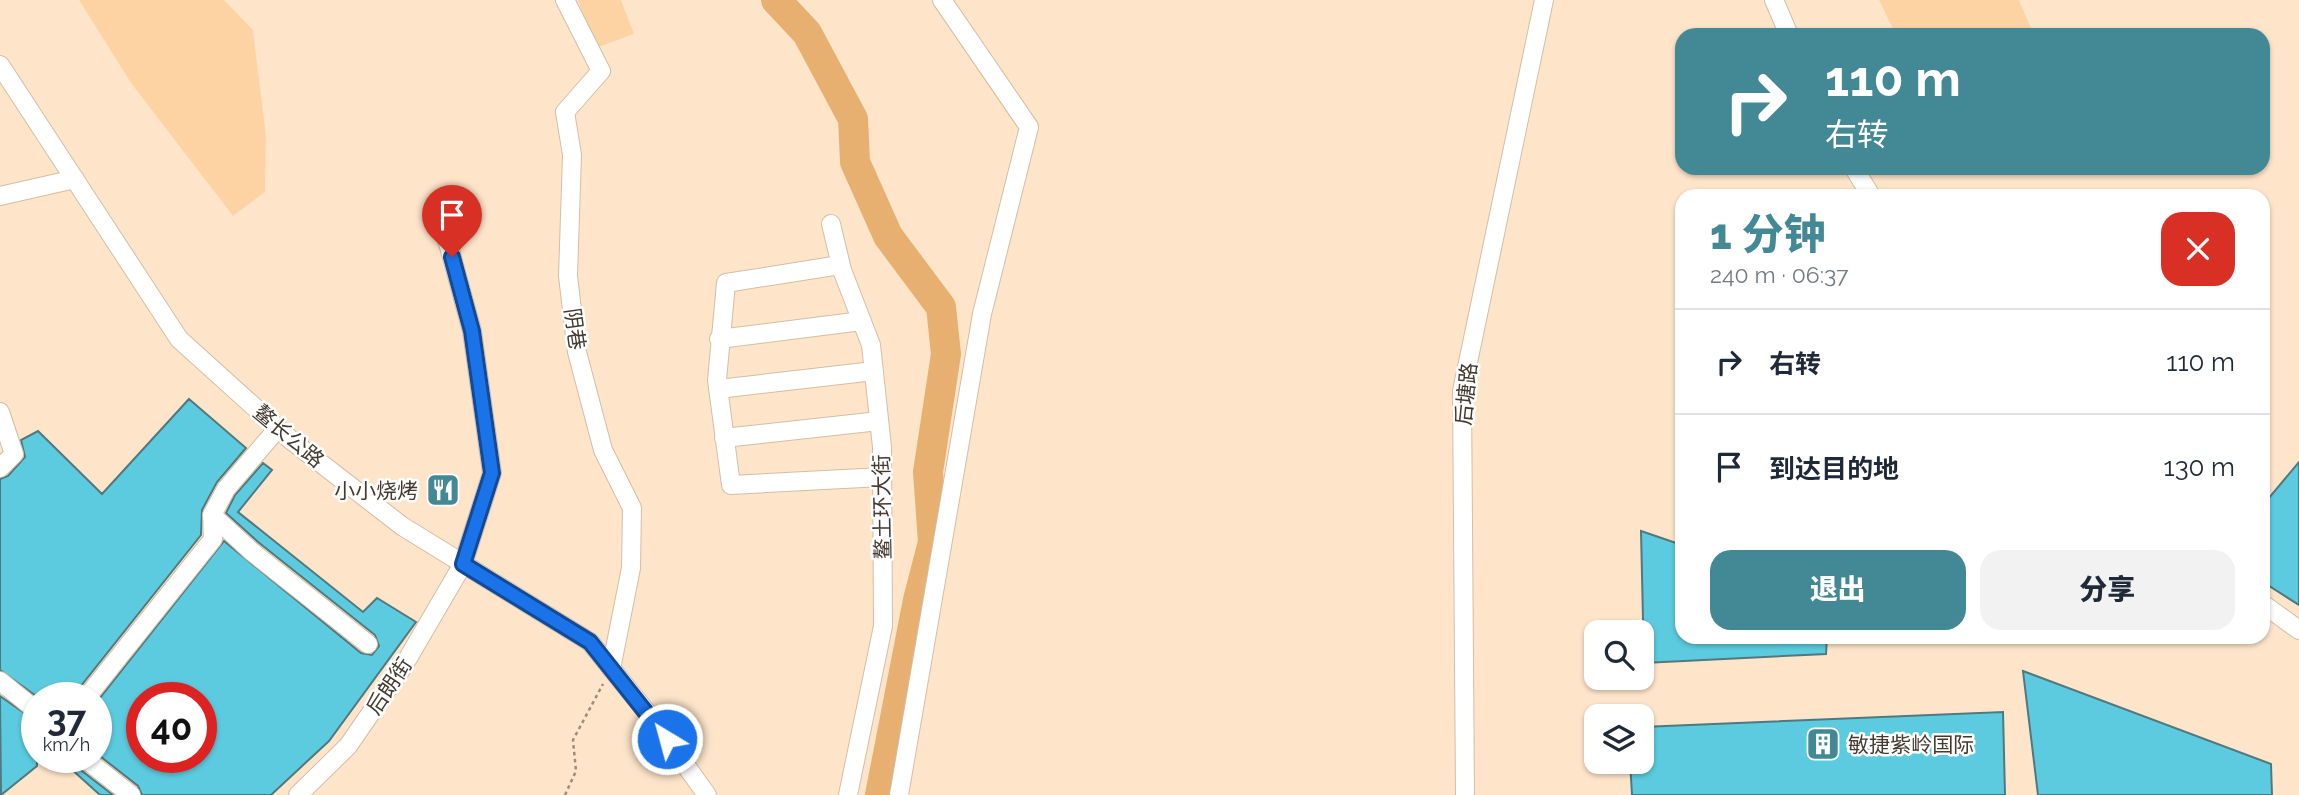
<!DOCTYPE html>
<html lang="zh">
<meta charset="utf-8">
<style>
body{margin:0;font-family:Raleway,"Noto Sans SC",sans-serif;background:#f2f2f3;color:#1f2937;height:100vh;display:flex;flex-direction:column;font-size:26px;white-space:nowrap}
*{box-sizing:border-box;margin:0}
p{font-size:23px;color:#747a83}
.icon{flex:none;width:38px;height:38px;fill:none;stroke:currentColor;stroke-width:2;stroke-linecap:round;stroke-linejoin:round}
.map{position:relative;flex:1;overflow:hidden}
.side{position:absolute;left:1675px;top:189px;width:595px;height:455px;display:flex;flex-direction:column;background:#fff;border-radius:21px;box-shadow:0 2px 5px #0004}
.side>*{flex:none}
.top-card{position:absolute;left:1675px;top:28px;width:595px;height:147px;border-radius:21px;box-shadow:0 2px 5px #0004;background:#438895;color:#fff;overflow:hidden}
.tools{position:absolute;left:1584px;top:620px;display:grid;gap:14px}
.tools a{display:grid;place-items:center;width:70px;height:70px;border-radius:14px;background:#fff;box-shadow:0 2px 5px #0004;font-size:35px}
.speed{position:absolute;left:21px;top:682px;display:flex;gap:14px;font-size:35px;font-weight:700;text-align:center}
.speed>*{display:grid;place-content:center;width:91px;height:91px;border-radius:50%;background:#fff;box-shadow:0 2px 5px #0004;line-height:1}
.speed small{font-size:18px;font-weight:400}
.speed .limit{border:10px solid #d22;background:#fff;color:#111}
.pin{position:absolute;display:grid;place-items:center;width:60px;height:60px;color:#fff;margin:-72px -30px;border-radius:50% 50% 50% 0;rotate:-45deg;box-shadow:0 0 7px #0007}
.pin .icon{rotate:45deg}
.me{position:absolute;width:77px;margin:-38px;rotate:323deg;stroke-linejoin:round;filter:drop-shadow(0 0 5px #0008)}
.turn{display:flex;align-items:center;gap:24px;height:147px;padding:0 35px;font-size:32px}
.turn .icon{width:91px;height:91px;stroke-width:2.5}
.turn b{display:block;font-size:49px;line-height:60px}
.round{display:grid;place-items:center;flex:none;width:74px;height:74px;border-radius:21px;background:#f2f2f3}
.headline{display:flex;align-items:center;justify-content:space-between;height:119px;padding:0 35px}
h1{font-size:42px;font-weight:800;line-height:52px;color:#438895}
.cta{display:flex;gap:14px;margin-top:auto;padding:14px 35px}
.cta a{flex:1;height:80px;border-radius:21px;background:#438895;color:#fff;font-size:28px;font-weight:800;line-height:80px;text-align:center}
.cta a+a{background:#f2f2f3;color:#1f2937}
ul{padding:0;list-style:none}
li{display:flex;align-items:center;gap:21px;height:105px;padding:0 35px;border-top:2px solid #e0e1e3}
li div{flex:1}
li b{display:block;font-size:26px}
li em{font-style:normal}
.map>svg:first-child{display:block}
</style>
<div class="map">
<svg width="2299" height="795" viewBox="0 0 2299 795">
<rect width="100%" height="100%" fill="#fee5ca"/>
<!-- green -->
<path fill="#fed3a4" d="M79 0H224L253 30 266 136 265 192 233 216 131 83Z
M578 0H621L634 34 596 48Z
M1879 0H2019L2034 35H1896Z"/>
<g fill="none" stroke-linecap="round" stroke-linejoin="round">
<!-- river -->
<path stroke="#e8b070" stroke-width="30" d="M776 0 807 33 853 119 855 162 888 236 941 307 946 354 928 472 933 542 918 600 880 795"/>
</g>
<!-- building -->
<path fill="#5ccbdf" stroke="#51787f" stroke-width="2" fill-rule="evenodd" d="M189 399 246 448 217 482 202 510 201 535 77 691 75 698H39L0 670V479L8 476 25 457 21 440 38 431 102 494Z
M2299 462V605L2263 582V505Z
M263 463 272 470 238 512 363 612 377 598 416 622 329 741 271 795H142L138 786 96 753V703L224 541 361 653 372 655 379 646 375 635 258 542 226 513 235 495ZM142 698H201V758H142Z
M1641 531 1682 545V637H1827L1826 654 1644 663Z
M2023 671 2271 764 2272 795H2038Z
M0 696 37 722V766L1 795Z
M2003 712 2005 795H1632L1630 761H1642V727Z
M59 758H73L77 767 113 795H100Z"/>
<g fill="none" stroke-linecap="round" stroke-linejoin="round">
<defs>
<path id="minor" d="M565 0 601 71 565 112 572 155 568 276 577 352 603 450 632 508 631 568 611 669
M1774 0 1789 35
M0 65 179 339 292 441 402 526 590 642 653 720 707 795
M1854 168 1871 196
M0 196 75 179
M831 224 842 270 871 345 882 447 883 626 848 795
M840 265 726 283 717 380 731 485 882 477
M719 339 862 321
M718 389 874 371
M0 412 14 454 0 468
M724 438 879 421
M212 515 251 551 368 644
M2263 604 2299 630
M0 681 37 711
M86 698 213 539 212 515 226 489 278 428
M84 758 131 795
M298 795 348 746 404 665 463 564 492 473 472 331 445 232
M899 795 982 314 1029 127 942 0
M1465 795 1462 391 1544 0"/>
</defs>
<!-- minor casing -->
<use href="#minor" stroke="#d5bda3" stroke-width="20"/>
<!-- path -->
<path stroke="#9d8c79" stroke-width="2.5" stroke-dasharray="3.5 3.5" stroke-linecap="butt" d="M565 795 576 771 573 740 603 684"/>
<!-- minor -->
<use href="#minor" stroke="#fff" stroke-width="18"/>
</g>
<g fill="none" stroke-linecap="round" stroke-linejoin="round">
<defs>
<path id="route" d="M452 257 472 331 492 473 463 564 590 642 667 739"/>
</defs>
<!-- route casing -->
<use href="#route" stroke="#114b97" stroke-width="18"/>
<!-- route -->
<use href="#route" stroke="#1a73e8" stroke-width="12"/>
</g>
<!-- icons -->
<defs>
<symbol id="restaurant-square" viewBox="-11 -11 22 22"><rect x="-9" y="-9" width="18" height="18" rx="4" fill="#438895" stroke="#fff"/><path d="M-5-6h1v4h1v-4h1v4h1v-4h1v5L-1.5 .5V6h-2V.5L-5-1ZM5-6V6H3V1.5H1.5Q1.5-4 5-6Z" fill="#fff"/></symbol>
<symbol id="building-square" viewBox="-11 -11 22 22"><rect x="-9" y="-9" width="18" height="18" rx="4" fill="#438895" stroke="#fff"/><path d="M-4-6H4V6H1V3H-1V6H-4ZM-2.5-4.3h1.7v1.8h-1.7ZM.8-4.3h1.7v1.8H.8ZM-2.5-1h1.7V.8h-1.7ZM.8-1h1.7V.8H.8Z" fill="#fff"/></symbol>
</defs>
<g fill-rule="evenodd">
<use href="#restaurant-square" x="424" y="471" width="38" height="38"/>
<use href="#building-square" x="1804" y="725" width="38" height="38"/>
</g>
<g text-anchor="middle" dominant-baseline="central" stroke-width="5" stroke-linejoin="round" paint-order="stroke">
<!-- street labels -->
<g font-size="21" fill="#43392e" stroke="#fff">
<text transform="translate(575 329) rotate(82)">阴巷</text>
<text transform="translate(1466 394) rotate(-84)">后塘路</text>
<text transform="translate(289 436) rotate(40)">鳌长公路</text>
<text transform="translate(882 507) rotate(-91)">鳌土环大街</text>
<text transform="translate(389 686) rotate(-56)">后朗街</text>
</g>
<!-- poi labels -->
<g font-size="21" fill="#43392e" stroke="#fff" text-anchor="end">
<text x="418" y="490">小小烧烤</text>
<text x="1848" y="744" text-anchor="start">敏捷紫岭国际</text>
</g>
</g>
</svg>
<div class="tools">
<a><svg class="icon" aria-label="search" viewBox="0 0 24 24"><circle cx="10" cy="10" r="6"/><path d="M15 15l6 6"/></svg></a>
<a><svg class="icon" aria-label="layers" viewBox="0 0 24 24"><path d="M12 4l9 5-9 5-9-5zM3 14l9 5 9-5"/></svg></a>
</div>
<div class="speed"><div>37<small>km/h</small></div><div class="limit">40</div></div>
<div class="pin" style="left:452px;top:257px;background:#d93025"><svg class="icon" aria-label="arrive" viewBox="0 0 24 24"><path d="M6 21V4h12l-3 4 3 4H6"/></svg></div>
<svg class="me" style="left:667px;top:739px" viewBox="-20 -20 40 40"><circle r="17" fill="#1a73e8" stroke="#fff" stroke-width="3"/><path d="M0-11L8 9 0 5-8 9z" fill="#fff"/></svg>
<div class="top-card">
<div class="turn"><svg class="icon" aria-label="right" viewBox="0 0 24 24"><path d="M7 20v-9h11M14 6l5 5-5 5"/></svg><div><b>110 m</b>右转</div></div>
</div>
<section class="side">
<div class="headline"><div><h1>1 分钟</h1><p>240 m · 06:37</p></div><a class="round" style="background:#d93025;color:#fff"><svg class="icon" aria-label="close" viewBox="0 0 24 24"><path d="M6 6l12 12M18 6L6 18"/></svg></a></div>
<ul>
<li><svg class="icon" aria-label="right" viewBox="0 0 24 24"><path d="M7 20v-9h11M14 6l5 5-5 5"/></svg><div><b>右转</b></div><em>110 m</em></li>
<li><svg class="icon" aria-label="arrive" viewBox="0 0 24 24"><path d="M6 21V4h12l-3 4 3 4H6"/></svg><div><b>到达目的地</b></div><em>130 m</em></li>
</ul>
<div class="cta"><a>退出</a><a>分享</a></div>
</section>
</div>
